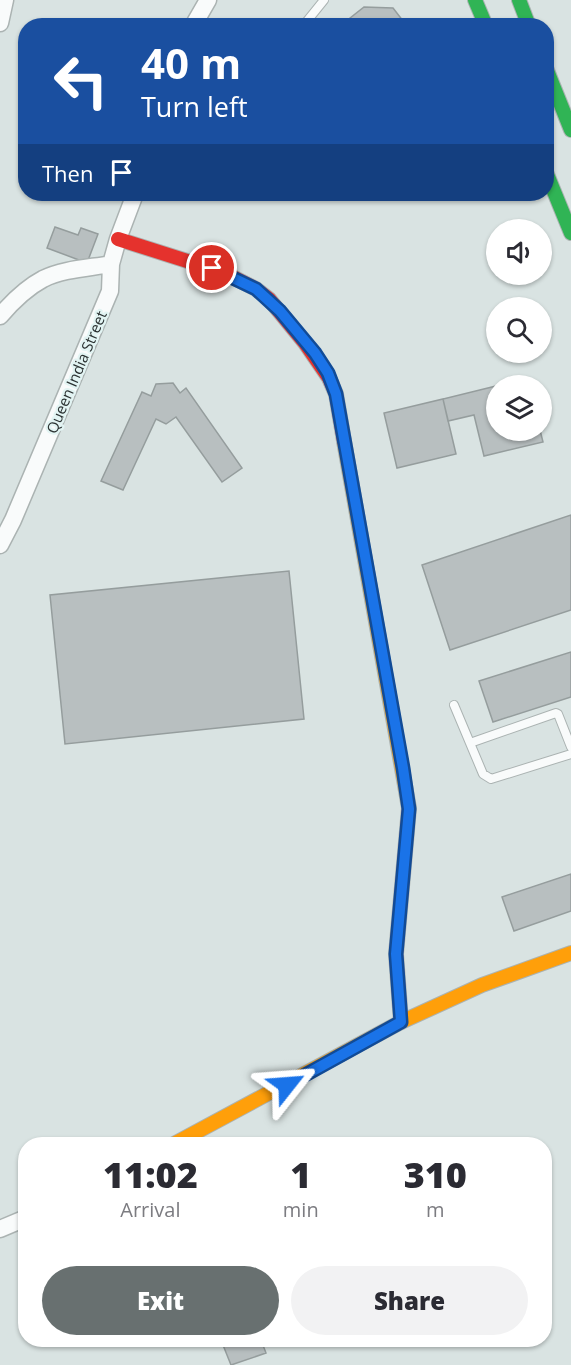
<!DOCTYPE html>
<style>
body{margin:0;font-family:"Open Sans",sans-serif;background:#f2f2f3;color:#2b2b33;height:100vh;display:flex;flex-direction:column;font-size:22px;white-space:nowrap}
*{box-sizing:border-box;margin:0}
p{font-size:20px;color:#7c7c81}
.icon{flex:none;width:33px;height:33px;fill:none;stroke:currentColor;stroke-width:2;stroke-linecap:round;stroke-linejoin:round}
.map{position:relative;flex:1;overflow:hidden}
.drawer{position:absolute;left:18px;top:1137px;width:534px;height:210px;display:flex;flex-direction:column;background:#fff;border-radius:24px;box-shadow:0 2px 4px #0004}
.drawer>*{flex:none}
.banner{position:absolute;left:18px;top:18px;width:536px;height:183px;border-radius:24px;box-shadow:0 2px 4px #0004;background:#1a4fa0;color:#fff;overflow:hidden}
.buttons{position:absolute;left:486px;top:219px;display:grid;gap:12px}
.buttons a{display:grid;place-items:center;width:66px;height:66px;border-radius:50%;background:#fff;box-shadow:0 2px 4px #0004;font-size:30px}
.pin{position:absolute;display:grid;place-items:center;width:51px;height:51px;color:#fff;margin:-26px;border:3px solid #fff;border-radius:50%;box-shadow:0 2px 6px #0007}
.me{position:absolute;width:66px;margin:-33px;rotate:62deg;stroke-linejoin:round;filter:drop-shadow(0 0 4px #0008)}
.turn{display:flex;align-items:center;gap:21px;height:126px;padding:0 24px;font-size:27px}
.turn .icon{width:78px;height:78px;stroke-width:2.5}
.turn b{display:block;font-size:42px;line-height:51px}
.then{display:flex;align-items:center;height:57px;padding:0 24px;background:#0003;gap:12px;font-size:22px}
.eta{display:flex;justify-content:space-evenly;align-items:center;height:102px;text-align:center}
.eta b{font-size:36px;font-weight:800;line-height:42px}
.primary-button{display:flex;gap:12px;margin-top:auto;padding:12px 24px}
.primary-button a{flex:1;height:69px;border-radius:36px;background:#687070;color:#fff;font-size:24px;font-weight:800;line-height:69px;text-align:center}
.primary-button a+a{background:#f2f2f3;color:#2b2b33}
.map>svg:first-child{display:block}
</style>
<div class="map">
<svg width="571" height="1365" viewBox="0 0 571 1365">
<rect width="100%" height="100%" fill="#d9e3e2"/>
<!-- building -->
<path fill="#b8bfc0" stroke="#959d9d" stroke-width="1.5" d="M364 7 393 8 407 26H340Z
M55 227 78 235 81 228 98 234 87 263 47 248Z
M528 378 529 386H498Z
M173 383 180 393 186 388 242 468 222 482 176 417 166 424 156 419 123 490 101 481 142 392 151 396 156 384Z
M496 386V430H540L543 442 484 456 474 415 448 421 443 399Z
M443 399 456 454 397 468 384 413Z
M571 515V610L450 650 422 565Z
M289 571 304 719 65 744 50 595Z
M571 652V697L493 722 479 681Z
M571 874V911L514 931 502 897Z
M221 1340H261L266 1353 231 1365Z"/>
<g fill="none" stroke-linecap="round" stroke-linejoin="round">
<defs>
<path id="lane" d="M303 26 324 0
M454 705 483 774 491 779 571 754
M470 743 556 713 558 714 571 747"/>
<path id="street" d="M0 23 5 0
M193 26 208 0
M0 316C12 302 26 288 43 279 63 269 89 268 111 264
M0 545 13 520 110 291 111 264 118 239 135 194
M0 1229 26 1218"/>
<path id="fast" d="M475 0 486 26
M519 0 529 26
M546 68 571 130
M546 172 571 233"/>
<path id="slow" d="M344 441 409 808
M174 1144 401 1022 482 985 571 953"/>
<path id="jam" d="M118 239 225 273 256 289 269 299 305 343 329 378 336 394 344 441
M401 1022 396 954 409 808"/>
</defs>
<!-- lane casing -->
<use href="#lane" stroke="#abb3b2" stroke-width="10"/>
<!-- street casing -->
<use href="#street" stroke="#abb3b2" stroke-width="19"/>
<!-- fast casing -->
<use href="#fast" stroke="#abb3b2" stroke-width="16"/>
<!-- slow casing -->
<use href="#slow" stroke="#abb3b2" stroke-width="16"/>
<!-- jam casing -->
<use href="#jam" stroke="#abb3b2" stroke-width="16"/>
<!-- lane -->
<use href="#lane" stroke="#f9fbfb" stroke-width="8"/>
<!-- street -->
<use href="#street" stroke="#f9fbfb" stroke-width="16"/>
<!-- fast -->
<use href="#fast" stroke="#30b455" stroke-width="14"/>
<!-- slow -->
<use href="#slow" stroke="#ff9f0a" stroke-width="14"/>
<!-- jam -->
<use href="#jam" stroke="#e5322d" stroke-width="14"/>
</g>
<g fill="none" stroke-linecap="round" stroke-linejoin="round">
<defs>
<path id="route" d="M212 268 256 289 280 311 315 353 328 373 336 394 403 768 409 809 396 954 401 1022 287 1085"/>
</defs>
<!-- route casing -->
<use href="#route" stroke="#114b97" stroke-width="15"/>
<!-- route -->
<use href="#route" stroke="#1a73e8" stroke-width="10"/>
</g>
<g text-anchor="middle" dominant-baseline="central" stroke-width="4.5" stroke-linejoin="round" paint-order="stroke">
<!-- street labels -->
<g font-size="15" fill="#2b3232" stroke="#e2f4f3">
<text transform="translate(76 372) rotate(-67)">Queen India Street</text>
</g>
</g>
</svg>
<div class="buttons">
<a><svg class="icon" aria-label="sound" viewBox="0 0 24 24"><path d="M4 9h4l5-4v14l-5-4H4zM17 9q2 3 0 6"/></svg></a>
<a><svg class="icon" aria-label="search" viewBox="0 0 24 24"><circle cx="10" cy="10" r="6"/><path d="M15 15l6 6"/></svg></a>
<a><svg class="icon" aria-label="layers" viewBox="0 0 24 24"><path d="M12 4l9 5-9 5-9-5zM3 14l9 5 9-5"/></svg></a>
</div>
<div class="pin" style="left:212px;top:268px;background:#d93025"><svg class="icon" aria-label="arrive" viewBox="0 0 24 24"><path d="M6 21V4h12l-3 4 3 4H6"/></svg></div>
<svg class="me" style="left:287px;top:1085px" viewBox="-20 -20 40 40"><path d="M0-17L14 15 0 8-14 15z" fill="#1a73e8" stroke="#fff" stroke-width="4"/></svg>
<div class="banner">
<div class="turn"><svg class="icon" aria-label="left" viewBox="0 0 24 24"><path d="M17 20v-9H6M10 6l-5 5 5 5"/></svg><div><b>40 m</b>Turn left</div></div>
<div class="then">Then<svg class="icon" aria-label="arrive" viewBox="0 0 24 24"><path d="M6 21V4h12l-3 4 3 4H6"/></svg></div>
</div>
<section class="drawer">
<div class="eta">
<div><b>11:02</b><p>Arrival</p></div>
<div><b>1</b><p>min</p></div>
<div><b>310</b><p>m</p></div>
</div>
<div class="primary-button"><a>Exit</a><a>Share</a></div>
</section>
</div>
